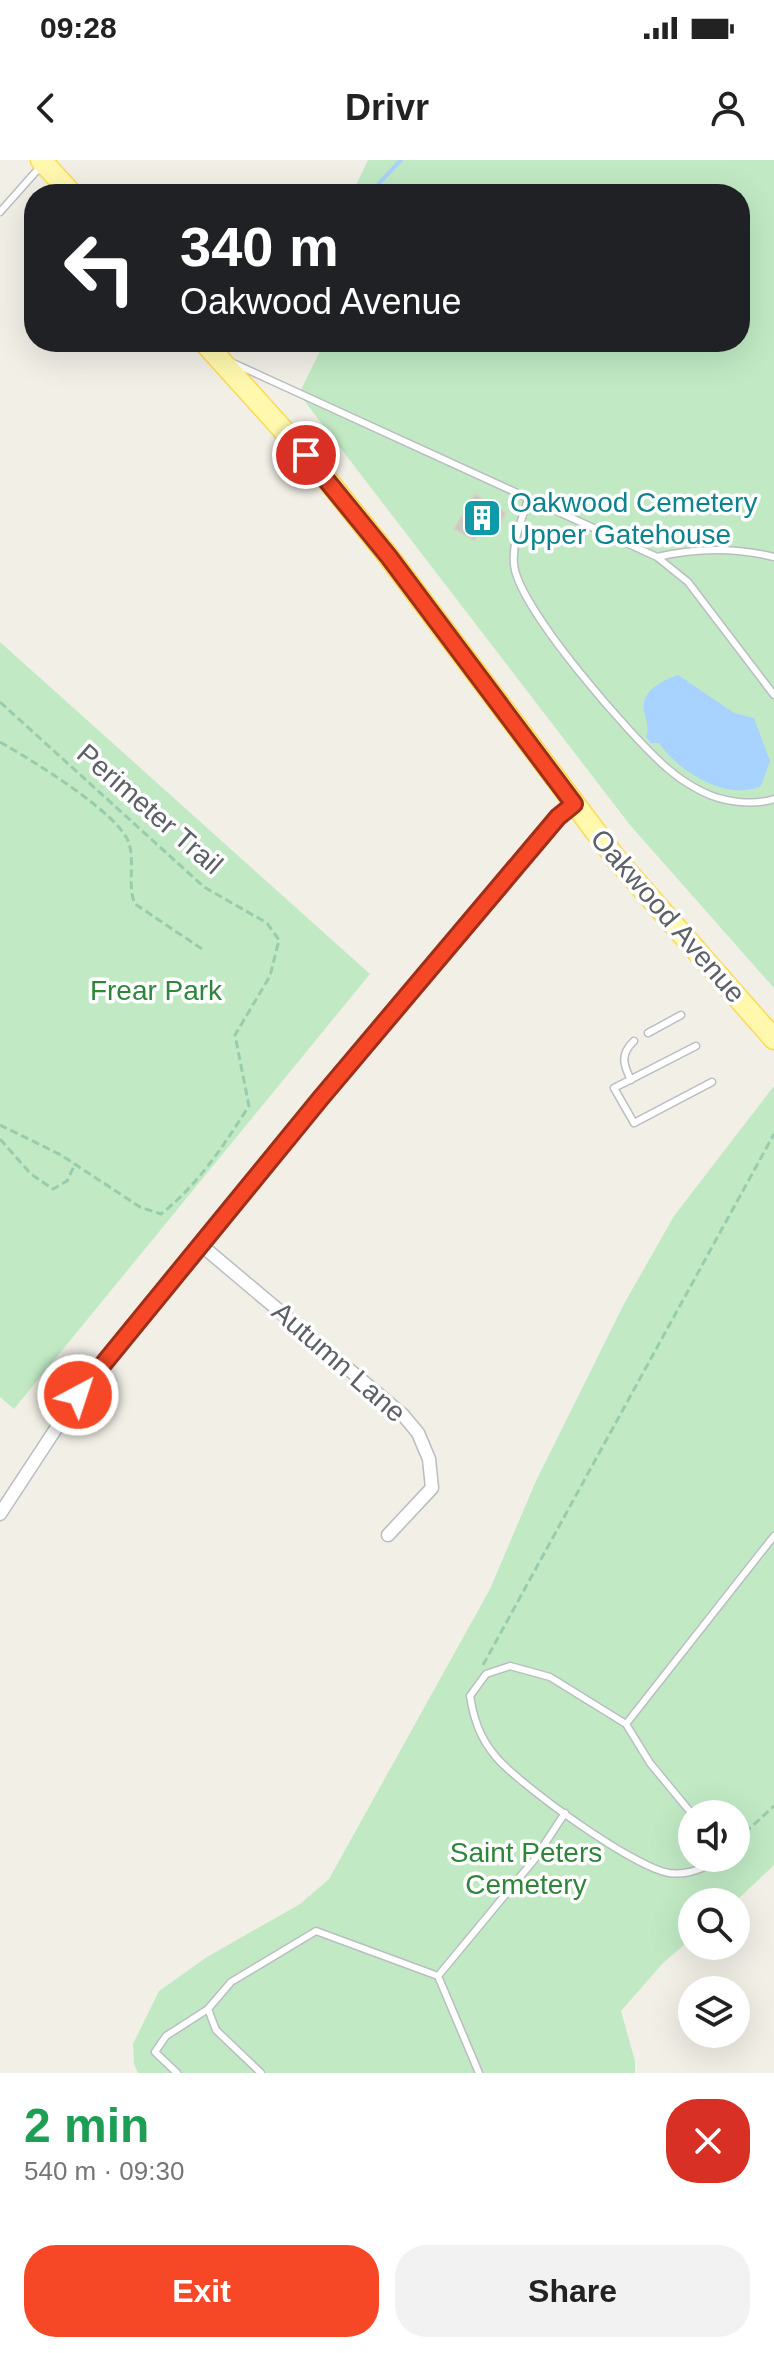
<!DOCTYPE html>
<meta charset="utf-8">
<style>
body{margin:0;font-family:Arial,sans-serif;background:#f2f2f2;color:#222;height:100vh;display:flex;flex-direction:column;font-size:30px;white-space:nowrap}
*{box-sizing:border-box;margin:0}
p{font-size:26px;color:#767676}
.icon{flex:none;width:44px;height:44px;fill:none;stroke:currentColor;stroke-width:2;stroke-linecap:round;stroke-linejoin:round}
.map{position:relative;height:1913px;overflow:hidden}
.drawer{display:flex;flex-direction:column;background:#fff;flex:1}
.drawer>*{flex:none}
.hud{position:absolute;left:24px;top:24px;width:726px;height:168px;border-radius:32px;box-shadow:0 8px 32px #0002;background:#202124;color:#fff;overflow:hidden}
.fabs{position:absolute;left:678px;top:1640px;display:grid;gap:16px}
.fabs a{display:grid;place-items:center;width:72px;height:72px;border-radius:50%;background:#fff;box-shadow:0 8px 32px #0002;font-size:40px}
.pin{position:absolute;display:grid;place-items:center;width:68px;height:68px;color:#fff;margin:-34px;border:4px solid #fff;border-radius:50%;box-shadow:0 2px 8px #0007}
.me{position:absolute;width:88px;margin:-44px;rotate:40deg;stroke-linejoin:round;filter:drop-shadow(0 0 6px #0008)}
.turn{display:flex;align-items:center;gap:28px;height:168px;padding:0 24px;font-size:36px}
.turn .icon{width:104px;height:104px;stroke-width:2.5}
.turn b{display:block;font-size:56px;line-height:68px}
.round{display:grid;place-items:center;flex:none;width:84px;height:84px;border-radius:32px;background:#f2f2f2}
.head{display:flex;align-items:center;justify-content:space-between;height:136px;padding:0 24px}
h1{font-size:48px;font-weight:800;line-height:60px;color:#1e9e55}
.action{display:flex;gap:16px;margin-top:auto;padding:16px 24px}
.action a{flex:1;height:92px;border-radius:32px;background:#f64827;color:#fff;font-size:32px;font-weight:800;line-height:92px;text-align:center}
.action a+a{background:#f2f2f2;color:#222}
.status{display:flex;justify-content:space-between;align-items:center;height:56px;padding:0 40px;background:#fff;direction:ltr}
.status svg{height:22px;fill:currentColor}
header{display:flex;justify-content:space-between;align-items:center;height:104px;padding:0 24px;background:#fff;font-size:36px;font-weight:800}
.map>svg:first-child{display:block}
</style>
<div class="status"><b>09:28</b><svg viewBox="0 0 49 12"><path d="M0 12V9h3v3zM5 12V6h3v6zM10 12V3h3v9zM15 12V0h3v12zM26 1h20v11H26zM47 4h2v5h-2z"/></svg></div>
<header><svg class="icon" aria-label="back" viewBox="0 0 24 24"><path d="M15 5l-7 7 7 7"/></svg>Drivr<svg class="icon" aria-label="person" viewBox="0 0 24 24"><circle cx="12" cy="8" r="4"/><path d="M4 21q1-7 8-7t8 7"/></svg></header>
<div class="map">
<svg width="774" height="1913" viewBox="0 0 774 1913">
<rect width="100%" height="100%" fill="#f1efe6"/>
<!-- green -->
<path fill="#c1eac4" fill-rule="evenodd" d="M368 0H774V828L630 665 299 234 321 189 317 182H740V34H352Z
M0 482 370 814 14 1249 0 1237Z
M774 926V1705L735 1742H692V1778L663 1803 621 1851 635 1901V1913H138L134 1904 133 1884 159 1831 207 1797 300 1744 329 1719 490 1429 536 1321 624 1144 674 1056ZM692 1654H736V1698H692Z"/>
<!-- water -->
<path fill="#a8d2ff" d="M678 515 734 553 754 558 770 601 761 626C727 642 678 611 659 583H651L646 577C650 566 646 562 644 551 640 531 663 520 678 515Z"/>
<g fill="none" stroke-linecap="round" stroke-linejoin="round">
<!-- stream -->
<path stroke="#a8d2ff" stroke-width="4" d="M369 34 401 0"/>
</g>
<!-- building -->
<path fill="#ccc9c3" stroke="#d6d2c4" stroke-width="2" d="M475 334 506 353 496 370 484 362 474 380 454 369Z"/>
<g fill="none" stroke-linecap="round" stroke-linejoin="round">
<defs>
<path id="lane" d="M0 52 40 7
M233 203 657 397C696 388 734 387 774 397
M528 339C522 359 512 383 514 404 517 447 632 578 667 608 677 617 691 626 703 632 723 642 752 646 774 639
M657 397 688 422 774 535
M648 873 681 855
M696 886 614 928 634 963 712 922
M631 920C623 904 620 894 634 881
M626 1564 774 1376
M692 1654 650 1603 626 1564 550 1517 510 1506 486 1514 470 1536C474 1560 480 1578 496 1597 521 1626 633 1707 669 1713 685 1715 695 1711 710 1705L711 1698
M177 1913 155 1892 166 1876 208 1849
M261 1913 216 1870 208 1849 231 1822 316 1771 438 1816
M479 1913 438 1816 534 1700 565 1653"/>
<path id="street" d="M201 1085 403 1255 418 1273 429 1299 432 1328 388 1375
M0 1354 78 1235 320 939 558 657 574 644"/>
<path id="primary" d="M41 0 72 34
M204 182 321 312 389 397 617 700 774 879"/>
</defs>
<!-- lane casing -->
<use href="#lane" stroke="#babdc2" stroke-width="9"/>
<!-- street casing -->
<use href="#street" stroke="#babdc2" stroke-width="15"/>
<!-- primary casing -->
<use href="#primary" stroke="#fcda54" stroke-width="23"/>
<!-- path -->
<path stroke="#99ccac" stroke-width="3" stroke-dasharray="8 4" stroke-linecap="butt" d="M0 542 204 727 267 763 279 780 270 816 235 875 249 946C223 986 199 1024 161 1054L140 1047 61 995 0 965
M0 582C30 599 119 653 129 683 135 703 127 726 135 744L205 791
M0 979 31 1014 53 1029 67 1021 75 1004
M483 1505 774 974
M736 1681 774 1646"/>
<!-- lane -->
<use href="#lane" stroke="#fff" stroke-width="6"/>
<!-- street -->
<use href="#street" stroke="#fff" stroke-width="12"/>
<!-- primary -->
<use href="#primary" stroke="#fff8ad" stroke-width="20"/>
</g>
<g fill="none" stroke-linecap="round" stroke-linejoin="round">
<defs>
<path id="route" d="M78 1235 320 939 558 657 574 644 389 397 306 295"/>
</defs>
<!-- route casing -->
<use href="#route" stroke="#a02f19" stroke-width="20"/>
<!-- route -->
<use href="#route" stroke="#f64827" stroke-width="14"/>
</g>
<!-- icons -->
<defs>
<symbol id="building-square" viewBox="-11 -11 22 22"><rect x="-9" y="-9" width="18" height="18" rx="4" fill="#0f9aa8" stroke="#fff"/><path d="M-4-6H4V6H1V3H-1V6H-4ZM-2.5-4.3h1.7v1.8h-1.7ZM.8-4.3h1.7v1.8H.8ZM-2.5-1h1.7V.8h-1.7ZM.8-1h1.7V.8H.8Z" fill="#fff"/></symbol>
</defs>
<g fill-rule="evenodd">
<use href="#building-square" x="460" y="336" width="44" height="44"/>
</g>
<g text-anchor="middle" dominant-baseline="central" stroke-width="7" stroke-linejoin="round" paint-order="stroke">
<!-- culture labels -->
<g font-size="28" fill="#0d838f" stroke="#fff" text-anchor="start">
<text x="510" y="342">Oakwood Cemetery<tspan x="510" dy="32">Upper Gatehouse</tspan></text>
</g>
<!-- street labels -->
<g font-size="28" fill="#5d6167" stroke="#fff">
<text transform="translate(150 649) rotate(41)">Perimeter Trail</text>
<text transform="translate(668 756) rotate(49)">Oakwood Avenue</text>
<text transform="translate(339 1202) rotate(41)">Autumn Lane</text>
</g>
<!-- park labels -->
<g font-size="28" fill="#2f853a" stroke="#fff">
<text x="156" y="830">Frear Park</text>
<text x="526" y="1692">Saint Peters<tspan x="526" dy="32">Cemetery</tspan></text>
</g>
</g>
</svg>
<div class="fabs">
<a><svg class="icon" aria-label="sound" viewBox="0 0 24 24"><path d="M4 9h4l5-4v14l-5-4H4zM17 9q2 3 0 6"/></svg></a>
<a><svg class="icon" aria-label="search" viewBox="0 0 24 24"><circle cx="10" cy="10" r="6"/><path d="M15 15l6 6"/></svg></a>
<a><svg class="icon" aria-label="layers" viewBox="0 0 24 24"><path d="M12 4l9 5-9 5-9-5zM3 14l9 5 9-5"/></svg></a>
</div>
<div class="pin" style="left:306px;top:295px;background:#d93025"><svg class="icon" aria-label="arrive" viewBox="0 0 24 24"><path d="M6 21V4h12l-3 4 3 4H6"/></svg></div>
<svg class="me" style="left:78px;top:1235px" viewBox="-20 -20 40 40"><circle r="17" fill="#f64827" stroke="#fff" stroke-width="3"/><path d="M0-11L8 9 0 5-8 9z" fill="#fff"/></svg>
<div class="hud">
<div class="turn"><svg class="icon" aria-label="left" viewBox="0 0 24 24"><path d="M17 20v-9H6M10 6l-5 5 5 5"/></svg><div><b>340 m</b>Oakwood Avenue</div></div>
</div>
</div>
<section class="drawer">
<div class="head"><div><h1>2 min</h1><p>540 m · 09:30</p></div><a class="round" style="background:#d93025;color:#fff"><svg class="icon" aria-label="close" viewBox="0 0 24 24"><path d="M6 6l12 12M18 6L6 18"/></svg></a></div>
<div class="action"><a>Exit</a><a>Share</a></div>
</section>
